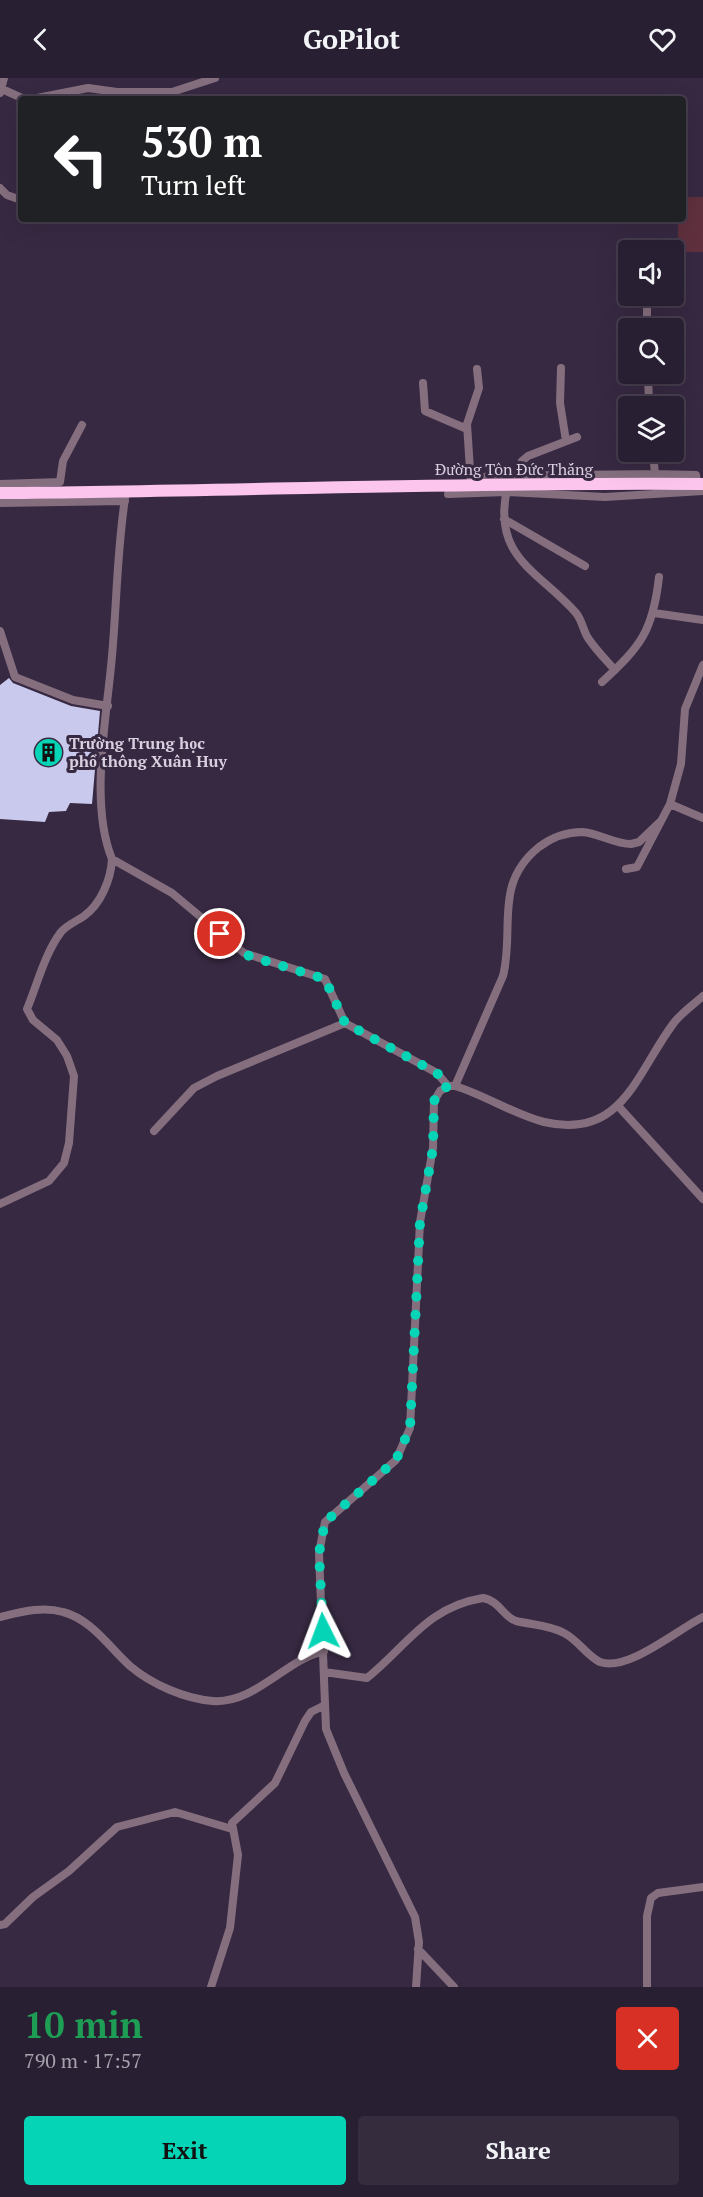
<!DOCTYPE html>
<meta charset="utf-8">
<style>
body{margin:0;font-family:"PT Serif",serif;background:#352c3e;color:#f1f3f6;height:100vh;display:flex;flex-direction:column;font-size:22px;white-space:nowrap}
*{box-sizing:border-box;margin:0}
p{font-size:20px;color:#a5a2ac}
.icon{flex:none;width:33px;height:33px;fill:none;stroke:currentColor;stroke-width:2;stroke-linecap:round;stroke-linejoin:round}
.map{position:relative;height:1909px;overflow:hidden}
.sheet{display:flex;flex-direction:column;background:#291f32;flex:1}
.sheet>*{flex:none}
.hud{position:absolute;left:18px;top:18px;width:668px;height:126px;border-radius:6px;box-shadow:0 6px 24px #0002,0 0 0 2px #453d4d;background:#202124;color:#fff;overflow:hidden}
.buttons{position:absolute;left:618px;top:162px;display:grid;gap:12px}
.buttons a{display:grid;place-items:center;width:66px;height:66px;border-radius:6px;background:#291f32;box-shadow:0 6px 24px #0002,0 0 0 2px #453d4d;font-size:30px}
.pin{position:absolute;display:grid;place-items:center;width:51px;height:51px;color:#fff;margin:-26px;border:3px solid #fff;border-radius:50%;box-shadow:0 2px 6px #0007}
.me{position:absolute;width:66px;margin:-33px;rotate:357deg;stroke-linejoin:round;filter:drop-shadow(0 0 4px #0008)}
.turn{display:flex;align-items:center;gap:21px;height:126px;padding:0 24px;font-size:27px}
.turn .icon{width:78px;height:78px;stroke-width:2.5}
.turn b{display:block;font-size:42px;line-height:51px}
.round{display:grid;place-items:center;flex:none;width:63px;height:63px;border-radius:6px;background:#352c3e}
.overview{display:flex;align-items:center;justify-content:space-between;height:102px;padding:0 24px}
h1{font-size:36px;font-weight:700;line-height:45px;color:#1e9e55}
.primary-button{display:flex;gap:12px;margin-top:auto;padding:12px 24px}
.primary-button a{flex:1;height:69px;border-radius:6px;background:#05d5b6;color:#111;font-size:24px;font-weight:700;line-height:69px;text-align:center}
.primary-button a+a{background:#352c3e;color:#f1f3f6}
header{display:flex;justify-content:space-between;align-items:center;height:78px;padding:0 24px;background:#291f32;font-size:27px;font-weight:700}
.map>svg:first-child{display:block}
</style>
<header><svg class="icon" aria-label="back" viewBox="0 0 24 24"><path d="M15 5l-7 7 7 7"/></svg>GoPilot<svg class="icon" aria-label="heart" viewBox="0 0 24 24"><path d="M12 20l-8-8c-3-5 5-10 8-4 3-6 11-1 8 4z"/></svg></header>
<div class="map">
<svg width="703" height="1909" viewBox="0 0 703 1909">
<rect width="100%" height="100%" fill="#372942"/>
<!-- green -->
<path fill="#60303e" d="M683 119H703V174H678V141H682Z"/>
<!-- building -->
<path fill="#c8c9ec" d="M9 600 13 605 71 628 100 633 92 726 70 725 66 733 49 734 45 744 0 741V607Z"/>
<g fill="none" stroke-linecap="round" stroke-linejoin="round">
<!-- minor -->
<path stroke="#856f7f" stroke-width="8" d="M2 11 24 21
M0 15 4 0
M32 21 88 10 117 14H172L215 0
M0 110 7 117 21 122
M647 250V218
M561 290 560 325 566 363
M648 296 649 328
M423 305 425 333 467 351
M653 374 655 396 696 397 698 410
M515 398 522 383 528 378 577 359
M0 406 60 404 63 383 82 347
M471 407 467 346 479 310 477 291
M475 407 478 401 488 398 655 396
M507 411C492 480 539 493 576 535 582 542 583 552 588 560 596 572 605 581 615 592
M126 414C117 468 117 523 112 578 107 638 89 725 112 781L172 815 244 875 325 901 345 945 437 995 448 1008
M448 416 506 414 605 419 703 413
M0 425 125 423
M504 441 585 488
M654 535 703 542
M0 553 15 599 73 622 108 628
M602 604C641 568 653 553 659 499
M670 726 703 740
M626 791 637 789 670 726 681 686 685 631 703 587
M455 1008 503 898C515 850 493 806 539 769 551 760 567 754 582 754 599 755 614 766 631 766L639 764 661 743
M619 1029 703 1121
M154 1053 194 1010 217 998 345 945
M0 1126 49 1103 64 1085 69 1065 74 998 67 978 57 962 33 942 27 931C37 907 45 875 61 854 67 847 77 843 84 838 101 826 111 801 112 781
M0 1539C21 1534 42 1528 63 1534 91 1541 110 1570 130 1588 151 1606 185 1621 213 1623 255 1626 285 1582 324 1573
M324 1594 367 1600C407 1568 427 1529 483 1520 500 1523 503 1539 516 1543 533 1547 549 1547 564 1555 578 1562 587 1578 600 1584 628 1594 678 1551 703 1539
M0 1847 5 1846 33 1819 69 1793 117 1749 175 1734 232 1751
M418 1871 454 1909
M211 1909 230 1850 238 1777 232 1745 275 1705 305 1643 311 1634 323 1628
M416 1909 419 1864 415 1839 344 1695 326 1651 319 1475 325 1444 396 1382 410 1350 420 1144 433 1070 434 1023 440 1013 448 1008H455C485 1017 515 1037 544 1044 622 1062 636 996 673 946 681 935 693 927 703 918
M647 1909V1838L651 1820 658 1815 703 1809"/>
<!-- highway -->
<path stroke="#fcc5ed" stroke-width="12" d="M0 415C234 413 469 404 703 406"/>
</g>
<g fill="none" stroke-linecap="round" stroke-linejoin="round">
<!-- route -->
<path stroke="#05d5b6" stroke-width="10" stroke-dasharray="0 18" d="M220 856 249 878 325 901 345 945 437 995 448 1008 440 1013 434 1023 433 1070 420 1144 410 1350 396 1382 325 1444 319 1475 323 1553"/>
</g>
<!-- icons -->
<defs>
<symbol id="building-disc" viewBox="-11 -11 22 22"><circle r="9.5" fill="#05d5b6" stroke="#372942"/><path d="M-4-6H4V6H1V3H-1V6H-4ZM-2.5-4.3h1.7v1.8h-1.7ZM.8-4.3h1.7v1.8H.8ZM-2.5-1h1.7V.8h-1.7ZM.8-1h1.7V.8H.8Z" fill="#111"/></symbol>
</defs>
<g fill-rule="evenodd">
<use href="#building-disc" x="32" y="658" width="33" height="33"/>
</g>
<g text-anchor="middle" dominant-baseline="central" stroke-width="6" stroke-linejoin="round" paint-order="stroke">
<!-- street labels -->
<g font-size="16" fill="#d8cfdf" stroke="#372942">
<text x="514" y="391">Đường Tôn Đức Thắng</text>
</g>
<!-- poi labels -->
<g font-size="16" font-weight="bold" fill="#d8cfdf" stroke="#372942" text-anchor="start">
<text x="69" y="665">Trường Trung học<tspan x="69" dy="18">phổ thông Xuân Huy</tspan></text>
</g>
</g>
</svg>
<div class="buttons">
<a><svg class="icon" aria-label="sound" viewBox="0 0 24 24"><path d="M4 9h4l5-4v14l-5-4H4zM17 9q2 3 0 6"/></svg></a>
<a><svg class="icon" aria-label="search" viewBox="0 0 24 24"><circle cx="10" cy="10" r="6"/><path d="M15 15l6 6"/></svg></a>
<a><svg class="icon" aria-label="layers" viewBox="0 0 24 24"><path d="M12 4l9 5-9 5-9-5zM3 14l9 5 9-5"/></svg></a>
</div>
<div class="pin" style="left:220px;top:856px;background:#d93025"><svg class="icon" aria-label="arrive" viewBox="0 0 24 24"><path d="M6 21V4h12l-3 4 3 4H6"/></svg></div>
<svg class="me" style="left:323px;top:1553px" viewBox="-20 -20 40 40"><path d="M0-17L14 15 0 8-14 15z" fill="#05d5b6" stroke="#fff" stroke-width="4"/></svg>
<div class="hud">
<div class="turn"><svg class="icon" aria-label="left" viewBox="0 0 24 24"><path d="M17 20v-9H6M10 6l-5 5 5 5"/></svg><div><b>530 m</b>Turn left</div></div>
</div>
</div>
<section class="sheet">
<div class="overview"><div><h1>10 min</h1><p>790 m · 17:57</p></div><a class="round" style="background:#d93025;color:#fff"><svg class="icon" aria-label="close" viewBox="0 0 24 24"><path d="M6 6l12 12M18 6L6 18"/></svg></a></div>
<div class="primary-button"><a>Exit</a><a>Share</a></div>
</section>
